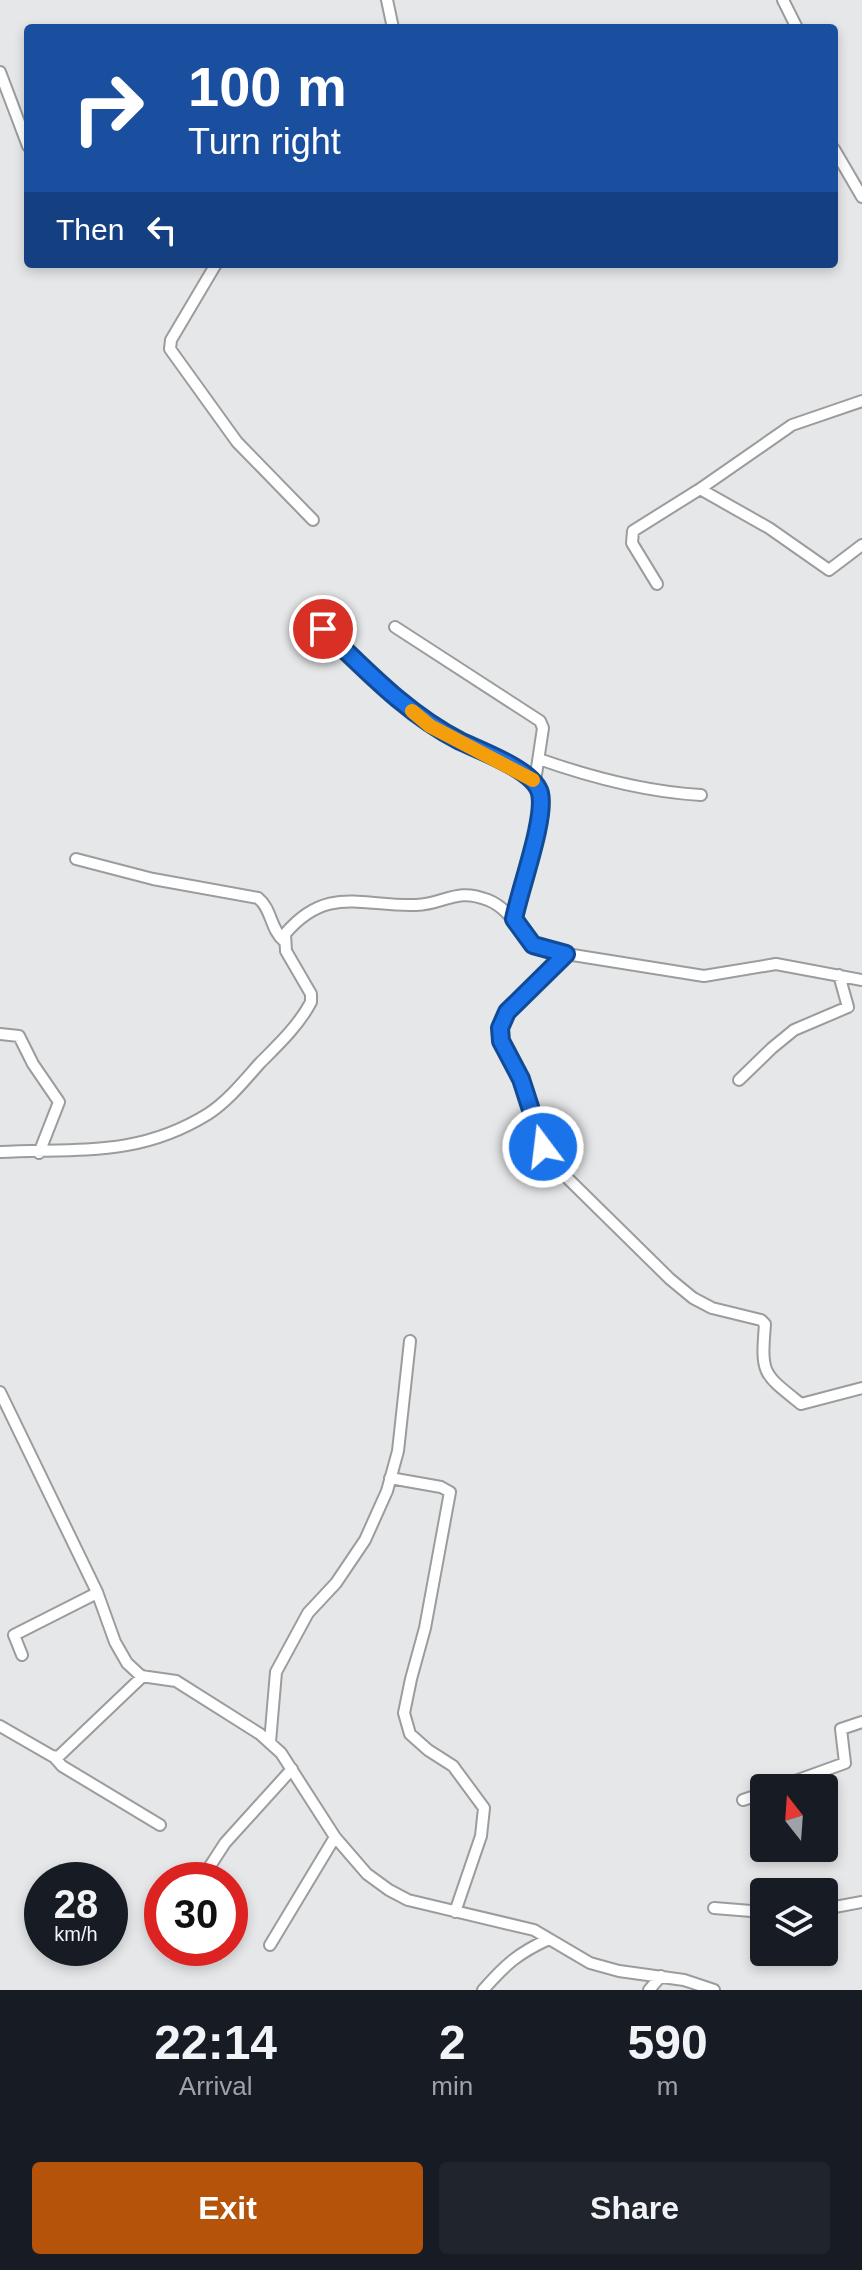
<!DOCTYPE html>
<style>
body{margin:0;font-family:Arial,sans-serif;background:#20242c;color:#f1f3f6;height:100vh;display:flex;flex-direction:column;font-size:30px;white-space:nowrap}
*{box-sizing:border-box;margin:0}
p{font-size:26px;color:#9ea1a6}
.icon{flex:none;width:44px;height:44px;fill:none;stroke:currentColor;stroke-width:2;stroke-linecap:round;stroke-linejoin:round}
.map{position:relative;height:1990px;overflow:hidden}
.panel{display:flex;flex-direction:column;background:#171b24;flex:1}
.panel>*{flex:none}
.hud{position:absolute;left:24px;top:24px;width:814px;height:244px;border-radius:8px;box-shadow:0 4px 12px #0003;background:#1a4fa0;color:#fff;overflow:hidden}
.needle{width:52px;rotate:343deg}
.tools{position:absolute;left:750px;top:1774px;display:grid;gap:16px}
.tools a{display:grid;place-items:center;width:88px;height:88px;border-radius:8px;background:#171b24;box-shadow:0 4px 12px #0003;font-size:40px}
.speed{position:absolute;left:24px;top:1862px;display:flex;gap:16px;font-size:40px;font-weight:700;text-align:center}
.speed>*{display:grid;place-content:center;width:104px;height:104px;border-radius:50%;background:#171b24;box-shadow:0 4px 12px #0003;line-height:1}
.speed small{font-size:20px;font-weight:400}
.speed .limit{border:12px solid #d22;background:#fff;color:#111}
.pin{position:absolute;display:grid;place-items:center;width:68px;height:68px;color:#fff;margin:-34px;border:4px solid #fff;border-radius:50%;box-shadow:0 2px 8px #0007}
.me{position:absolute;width:88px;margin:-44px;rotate:345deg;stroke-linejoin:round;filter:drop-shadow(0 0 6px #0008)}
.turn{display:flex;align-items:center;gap:28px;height:168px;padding:0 32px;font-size:36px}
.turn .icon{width:104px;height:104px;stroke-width:2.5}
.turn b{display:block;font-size:56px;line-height:68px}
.then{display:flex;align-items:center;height:76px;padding:0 32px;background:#0003;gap:16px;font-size:30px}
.eta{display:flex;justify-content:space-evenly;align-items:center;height:136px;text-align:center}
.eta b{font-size:48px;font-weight:700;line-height:56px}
.action{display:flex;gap:16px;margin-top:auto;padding:16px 32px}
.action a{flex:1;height:92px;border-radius:8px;background:#b45309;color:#fff;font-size:32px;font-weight:700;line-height:92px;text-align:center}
.action a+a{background:#20242c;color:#f1f3f6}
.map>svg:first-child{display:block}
</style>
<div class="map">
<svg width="862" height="1990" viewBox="0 0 862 1990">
<rect width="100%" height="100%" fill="#e6e7e8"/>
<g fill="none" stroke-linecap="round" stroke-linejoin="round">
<defs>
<path id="minor" d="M387 0 393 28
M783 0 797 28
M0 72 28 146
M834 149 862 197
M216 264 171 340 170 349 237 442 313 520
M700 489 769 528 829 570 862 545
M657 584 632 543 633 531 700 489 792 425 862 401
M395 627 540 721 543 728 535 781
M323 629 430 726 535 781C551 809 520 884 514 919
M539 759C590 777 647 792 701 795
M76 859 153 879 258 898C272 909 270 929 284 941
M566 954 507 1012 500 1034 503 1048 521 1079 533 1110 546 1157 670 1279 693 1298 712 1308 761 1320 765 1324C761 1374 762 1373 801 1404L862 1388
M0 1034 19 1036 33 1064 59 1102 39 1153
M739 1080 772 1048 794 1030 848 1007 839 975
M0 1152C76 1148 137 1158 208 1114 228 1101 244 1081 260 1063 278 1045 299 1025 311 1002V994L286 951 285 934C327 884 363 907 416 905 446 904 455 887 488 900 510 909 516 928 532 943 537 949 547 950 554 952L704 976 776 964 862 980
M0 1392 97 1592 115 1642 127 1663 141 1676 176 1681 260 1734 281 1753 335 1837 367 1874 389 1890 408 1900 534 1930 590 1963 619 1971 684 1980 714 1990
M390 1478 441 1487 450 1492 425 1628 411 1679 404 1713 410 1734 428 1750 453 1766 484 1808 481 1836 455 1912
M22 1655 14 1635 97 1593
M0 1726 52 1756 58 1757 143 1676
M270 1742 276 1672 308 1613 336 1583 365 1540 387 1491 398 1451 410 1341
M55 1758 62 1766 160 1825
M776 1788 845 1763 841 1729 862 1722
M743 1800 764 1793
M201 1880 225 1843 292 1769
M714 1908 764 1912
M824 1909 862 1902
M270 1945 335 1837
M483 1990C505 1965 518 1953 549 1939
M649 1990 661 1976"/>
</defs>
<!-- minor casing -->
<use href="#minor" stroke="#9b9c9d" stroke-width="14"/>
<!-- minor -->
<use href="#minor" stroke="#fff" stroke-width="10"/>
</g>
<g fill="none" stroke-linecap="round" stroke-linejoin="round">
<defs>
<path id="route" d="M323 629C366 670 407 714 460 741 481 751 534 770 540 793 546 819 520 888 514 919L533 945 566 954 507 1012 500 1028 501 1041 521 1079 543 1147"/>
</defs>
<!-- route casing -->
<use href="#route" stroke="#114b97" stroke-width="20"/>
<!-- route -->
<use href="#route" stroke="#1a73e8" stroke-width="14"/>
<!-- slow -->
<path stroke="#f59e0b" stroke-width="14" d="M412 711 430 726 533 780"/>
</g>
</svg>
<div class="tools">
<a><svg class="needle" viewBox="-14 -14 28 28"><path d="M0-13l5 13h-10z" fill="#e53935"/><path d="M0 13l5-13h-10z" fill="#9ea1a6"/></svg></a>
<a><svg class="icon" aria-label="layers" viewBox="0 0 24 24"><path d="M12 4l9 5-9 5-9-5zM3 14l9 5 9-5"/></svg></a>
</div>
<div class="speed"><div>28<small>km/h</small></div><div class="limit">30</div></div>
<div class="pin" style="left:323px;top:629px;background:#d93025"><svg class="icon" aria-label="arrive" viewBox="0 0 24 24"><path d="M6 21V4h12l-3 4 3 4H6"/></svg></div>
<svg class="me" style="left:543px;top:1147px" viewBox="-20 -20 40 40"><circle r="17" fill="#1a73e8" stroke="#fff" stroke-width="3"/><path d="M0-11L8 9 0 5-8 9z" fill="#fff"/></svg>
<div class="hud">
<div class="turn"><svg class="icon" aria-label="right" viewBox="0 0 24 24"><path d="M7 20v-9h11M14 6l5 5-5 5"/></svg><div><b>100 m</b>Turn right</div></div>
<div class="then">Then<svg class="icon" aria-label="left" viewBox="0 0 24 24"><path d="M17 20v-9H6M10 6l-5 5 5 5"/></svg></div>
</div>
</div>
<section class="panel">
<div class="eta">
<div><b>22:14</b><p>Arrival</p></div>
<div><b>2</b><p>min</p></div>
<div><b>590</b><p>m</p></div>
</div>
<div class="action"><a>Exit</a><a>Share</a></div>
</section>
